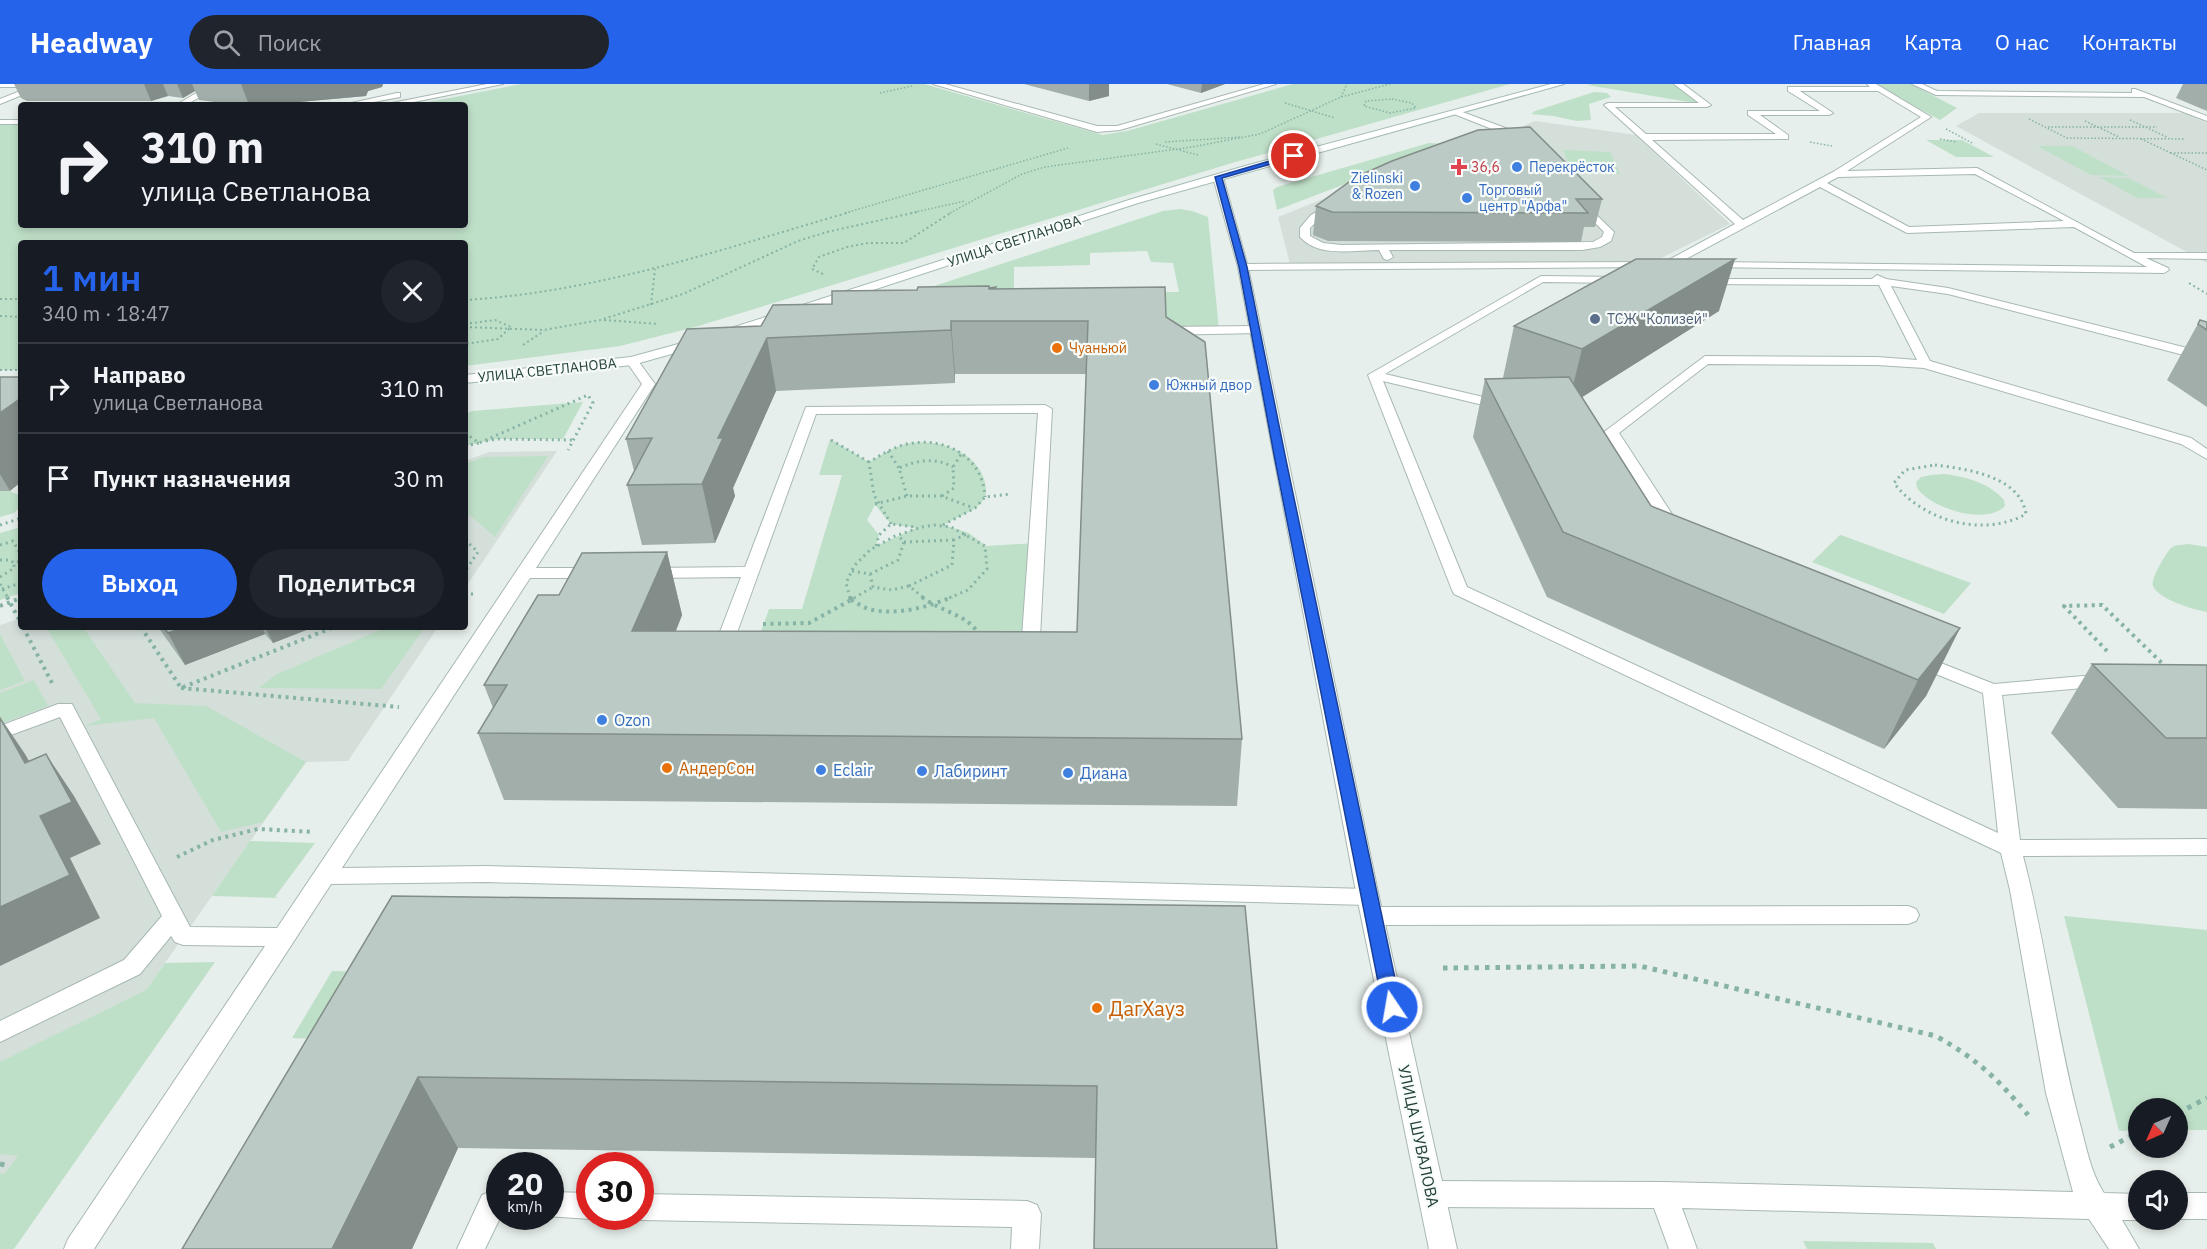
<!DOCTYPE html>
<html lang="ru">
<meta charset="utf-8">
<style>
body{margin:0;font-family:"IBM Plex Sans",sans-serif;background:#20242c;color:#f1f3f6;height:100vh;display:flex;flex-direction:column;font-size:22px;white-space:nowrap}
*{box-sizing:border-box;margin:0}
p{font-size:20px;color:#9ea1a6}
.icon{flex:none;width:33px;height:33px;fill:none;stroke:currentColor;stroke-width:2;stroke-linecap:round;stroke-linejoin:round}
.map{position:relative;flex:1;overflow:hidden}
.drawer{position:absolute;left:18px;top:156px;width:450px;height:390px;display:flex;flex-direction:column;background:#171b24;border-radius:6px;box-shadow:0 3px 9px #0003}
.drawer>*{flex:none}
.banner{position:absolute;left:18px;top:18px;width:450px;height:126px;border-radius:6px;box-shadow:0 3px 9px #0003;background:#171b24;color:#f1f3f6;overflow:hidden}
.needle{width:39px;rotate:225deg}
.buttons{position:absolute;left:2128px;top:1014px;display:grid;gap:12px}
.buttons a{display:grid;place-items:center;width:60px;height:60px;border-radius:50%;background:#171b24;box-shadow:0 3px 9px #0003;font-size:30px}
.speed{position:absolute;left:486px;top:1068px;display:flex;gap:12px;font-size:30px;font-weight:700;text-align:center}
.speed>*{display:grid;place-content:center;width:78px;height:78px;border-radius:50%;background:#171b24;box-shadow:0 3px 9px #0003;line-height:1}
.speed small{font-size:15px;font-weight:400}
.speed .limit{border:9px solid #d22;background:#fff;color:#111}
.pin{position:absolute;display:grid;place-items:center;width:51px;height:51px;color:#fff;margin:-26px;border:3px solid #fff;border-radius:50%;box-shadow:0 2px 6px #0007}
.me{position:absolute;width:66px;margin:-33px;rotate:348deg;stroke-linejoin:round;filter:drop-shadow(0 0 4px #0008)}
.turn{display:flex;align-items:center;gap:21px;height:126px;padding:0 24px;font-size:27px}
.turn .icon{width:78px;height:78px;stroke-width:2.5}
.turn b{display:block;font-size:42px;line-height:51px}
.round{display:grid;place-items:center;flex:none;width:63px;height:63px;border-radius:32px;background:#20242c}
.headline{display:flex;align-items:center;justify-content:space-between;height:102px;padding:0 24px}
h1{font-size:36px;font-weight:600;line-height:45px;color:#2563eb}
.button{display:flex;gap:12px;margin-top:auto;padding:12px 24px}
.button a{flex:1;height:69px;border-radius:36px;background:#2563eb;color:#fff;font-size:24px;font-weight:600;line-height:69px;text-align:center}
.button a+a{background:#20242c;color:#f1f3f6}
ul{padding:0;list-style:none}
li{display:flex;align-items:center;gap:18px;height:90px;padding:0 24px;border-top:2px solid #363941}
li div{flex:1}
li b{display:block;font-size:22px}
li em{font-style:normal}
header{display:flex;align-items:center;gap:36px;box-sizing:border-box;height:84px;padding:0 30px;background:#2563eb;color:#fff}
header strong{font-size:28px}
nav{display:flex;gap:33px;margin-inline-start:auto;font-size:21px}
.search{width:420px;height:54px;background:#20242c;display:flex;align-items:center;gap:15px;box-sizing:border-box;padding:0 21px;border-radius:33px;color:#9ea1a6;font-size:22px}
.map>svg:first-child{display:block}
</style>
<header>
<strong>Headway</strong>
<div class="search"><svg class="icon" aria-label="search" viewBox="0 0 24 24"><circle cx="10" cy="10" r="6"/><path d="M15 15l6 6"/></svg>Поиск</div>
<nav><a>Главная</a><a>Карта</a><a>О нас</a><a>Контакты</a></nav>
</header>
<div class="map">
<svg width="2207" height="1165" viewBox="0 0 2207 1165">
<rect width="100%" height="100%" fill="#e6efeb"/>
<!-- built -->
<path fill="#d4dfda" d="M1979 29H2184L2207 39V179L1956 42Z
M1535 37 1636 51 1730 140 1655 177 1290 180 1278 133 1466 58 1496 54Z
M557 367 465 504V377L489 368Z
M21 534V543H438L348 677 306 678 0 1114V541Z"/>
<!-- green -->
<path fill="#bfe0c8" fill-rule="evenodd" d="M521 0H924L1103 51 1127 47 1293 0H1510L1232 79 695 243 620 262 465 282V159H21V286H0V41H21V141H465V21H413Z
M1594 0H1678L1707 21 1587 1Z
M1873 0H1911L1957 24 1940 36Z
M1594 8 1607 9 1611 13 1589 20 1591 36 1577 37 1553 32 1531 30 1535 27Z
M1926 56H1962L1994 73H1956Z
M1429 59 1450 60 1277 126 1273 106 1277 103Z
M2037 62H2072L2129 92 2091 91Z
M1563 66 1610 68 1620 90 1571 87Z
M2099 93 2129 94 2167 114H2137Z
M1180 125 1192 127 1208 133 1219 246H1167L1161 208H1179L1173 179 1151 178 1147 167 1090 169V181L1014 183V206L794 248 1163 127Z
M583 318 563 355H497L465 362V330L472 327Z
M830 355 869 378C882 371 896 361 911 359 938 355 975 367 984 395 986 400 987 408 985 413 979 427 955 433 944 441L969 449 986 462 1037 459 1031 562 752 573 769 525H802L842 391H819ZM875 421 891 440 916 444 876 462 879 451 867 436Z
M548 372 495 453 465 427V380L484 373Z
M1944 390C1966 393 1988 398 2004 416L2005 422C1985 442 1931 424 1917 404L1916 398 1921 393 1931 391Z
M0 407H10L21 412V422L14 429 0 433Z
M21 443V509L0 516V449Z
M1840 451H1841L1971 499 1944 530 1812 478Z
M2189 460 2207 463V528C2194 526 2158 515 2153 502 2150 496 2166 469 2171 464 2176 460 2183 461 2189 460Z
M46 543H83L135 619 206 622 306 678 263 738 221 748 154 634 85 642 101 635Z
M387 543H425L381 605 259 604 277 590Z
M0 550 25 597 0 606Z
M34 596 48 622 0 640V609Z
M250 757 315 759 275 813 279 814 212 812Z
M2064 832 2207 846V1046H2178V1024H2139V1046L2119 1047Z
M215 878 14 1165H0V1089L4 1090 18 1072 0 1070V978L146 906 165 879Z
M332 887 376 888 336 956 292 954Z
M1803 1157 1933 1159 1936 1165H1807Z"/>
<g fill="none" stroke-linecap="round" stroke-linejoin="round">
<defs>
<path id="lane" d="M0 0H49L0 20V15L30 3H0Z
M487 0H503L399 21H382Z
M933 0H945L1097 42H1117L1264 0H1276L1120 46 1097 48Z
M1674 0H1683L1711 21 1707 23H1615L1646 50H1776L1748 31V27H1820L1788 7V3H1870L1867 0H1876L1931 33 1847 87 1977 84 2134 169H2207V175L2146 174 2168 184 2169 186 2164 189 1706 183V179L1710 178 2147 183 2074 143 1907 149 1820 103 1671 183H1663V179L1735 140 1604 21 1608 19H1699ZM1800 7H1878L1921 33 1833 88 1743 136 1652 56 1788 55V51L1760 31H1829L1833 29ZM1975 90 2064 137 1909 143 1827 99 1838 93Z
M1912 0H1922L1937 7 2132 9V5H2135L2207 32V37L2144 13 1936 11Z
M198 8 205 10 186 21H176Z
M397 9H400V13L358 21H342Z
M1457 26 1508 45 1523 57 1516 59 1502 49 1454 30 1453 28Z
M0 36H21V40H0Z
M1581 116 1614 148 1611 157 1600 163 1582 166H1389L1393 173 1388 176 1384 175 1379 166C1353 166 1319 174 1300 153V144L1311 131 1334 119 1339 122 1337 124 1319 135 1310 144V152L1323 159 1341 161 1593 158 1602 153 1604 148 1578 121V117Z
M1649 178 1653 179V183L1243 186 1238 183 1243 180Z
M1877 191 1886 195 1948 204 2207 269V277L1948 210 1891 202 1930 277 2191 354 2207 365V375L2181 360 1924 284 1877 281 1708 280 1619 349 1683 447 1675 452 1669 450 1604 348 1705 272 1877 273 1917 276 1879 201 1705 200 1701 199V195H1872Z
M1541 192 1620 193 1626 196 1620 199 1543 198 1385 290 1509 319 1511 322 1509 325 1504 326 1383 297 1467 503 1998 749 1983 609 1911 580 1908 576 1911 572H1923L1994 600 2106 590 2112 592 2115 596 2112 600 2106 602 2002 611 2020 756 2207 755V771L2023 772C2046 859 2056 949 2079 1036 2086 1061 2090 1088 2104 1109L2139 1110 2140 1136H2122L2139 1165H2109L2089 1135 1682 1124 1697 1165H1669L1654 1124 1432 1123 1422 1119 1418 1110 1422 1101 1432 1097 1663 1098 2073 1108 2046 1009 2010 806 2001 769 1454 510 1452 506 1368 291Z
M1255 242 1259 243V249L1164 251 1158 247 1164 243Z
M632 273 636 274 655 300 536 484H595L603 489 595 494H530L342 784 486 782 1368 805 1376 807 1379 813 1376 819 1368 821 486 798 331 800 94 1165H64L68 1155 265 862 183 861 175 858 171 852 140 890 0 958V937L124 876 162 832 60 633 0 655V642L58 620H72L190 843 277 844 642 300 626 277Z
M1045 321 1052 325 1039 572 1036 576 719 579 713 578 710 574 741 493 649 494 641 489 649 484 745 483 806 323ZM1038 329 1021 567 730 568 816 330Z
M1908 822 1916 825 1919 831 1916 837 1908 840 1372 841 1364 838 1361 832 1364 826 1372 823Z
M492 1107H500V1132H501L485 1165H457L482 1111Z
M550 1108 590 1109V1132H597L590 1135 546 1132H550Z
M2178 1109H2207V1135H2178Z
M640 1110 1027 1117 1037 1121 1041 1130 1039 1165H1011L1012 1143 640 1136 631 1132H640Z"/>
<path id="street" d="M1218 90 1223 93 1248 183 1379 813 1457 1165H1429L1357 813 1238 183 1213 93Z"/>
<path id="secondary" d="M1551 0H1564L1138 119 733 252H725L723 249 725 246 1132 115 1245 82Z
M700 254 706 258 704 261 632 281 465 299V291L631 273Z"/>
</defs>
<!-- lane casing -->
<use href="#lane" stroke="#a8b8b2" stroke-width="2"/>
<!-- street casing -->
<use href="#street" stroke="#a8b8b2" stroke-width="2"/>
<!-- secondary casing -->
<use href="#secondary" stroke="#a4bbb3" stroke-width="2"/>
<!-- path-far4 -->
<path stroke="#86b3a5" stroke-width="1.5" stroke-dasharray="1.5 2" stroke-linecap="butt" d="M880 9 912 2
M1341 13 1347 0
M1392 15 1412 19 1416 24 1390 29 1364 22 1366 17Z
M1285 19 1335 34
M2029 35 2067 54 2185 55
M2130 36 2167 53
M2085 37 2119 53
M2048 43H2157
M1946 45 1974 60
M1940 55 1957 58
M2141 55 2171 69
M1165 58 1241 53
M1810 58 1832 62
M1156 60 1198 71
M2207 69H2171L2207 86
M845 129 1068 64
M911 129 965 117
M950 129 1022 90 1045 83 1192 63 1260 50 1341 13 1390 0"/>
<!-- path-far3 -->
<path stroke="#86b3a5" stroke-width="2" stroke-dasharray="2 3" stroke-linecap="butt" d="M823 190 812 185 819 173 847 163 868 159H904L952 128
M2189 199 2207 210
M0 215H21
M465 216C598 208 723 165 850 128
M651 221 655 185
M0 232 21 233
M604 236 659 240
M465 240 495 236 511 243 498 255 465 260
M465 243 544 246 600 236 683 210 798 157 827 148 917 128
M523 261 544 247
M0 286H21"/>
<!-- path-far2 -->
<path stroke="#86b3a5" stroke-width="3" stroke-dasharray="2 4" stroke-linecap="butt" d="M465 349 479 359 588 311 593 319 568 366
M831 356 869 378
M486 357 497 355 575 356
M465 362 479 359
M888 367 899 384
M1935 381C1967 385 2020 392 2026 430 1983 454 1923 437 1894 399L1905 386Z
M907 412 899 384C918 376 934 373 953 383
M942 412 954 404 953 383 962 369
M875 420 907 412H941L974 424
M891 440 874 411 869 378C881 371 893 363 907 360 946 352 983 373 985 413
M0 441 21 434
M943 441 975 424 985 413 1011 410
M465 456 478 468 465 487
M904 458 954 456
M0 461 13 457 21 471
M876 462 879 451 891 440 915 443
M0 476H10L14 479 21 477
M852 487 870 490 873 503 892 506 909 502 924 514
M870 490 898 476 904 458 898 451
M0 493 14 484V479
M0 500 8 514
M909 502 952 481 954 456 969 449
M2 505 21 499
M465 510H475
M850 514 846 499 854 482 870 466 895 452 922 443 934 441 951 443 985 462 987 485 968 506 949 514
M854 514 873 503"/>
<!-- path-far1 -->
<path stroke="#86b3a5" stroke-width="4" stroke-dasharray="3 4.5" stroke-linecap="butt" d="M7 513 21 539
M850 513 851 516
M922 513C938 526 964 530 976 546
M851 516C858 519 865 525 873 526 899 531 928 523 952 513
M851 516 857 513
M0 522 21 514
M763 540 809 539 851 516
M23 543 52 599
M141 543 181 604 334 543
M2107 567 2064 522 2102 521 2167 584
M181 604 399 623
M177 773 213 756 258 745 314 748"/>
<!-- path -->
<path stroke="#86b3a5" stroke-width="5" stroke-dasharray="4.5 6" stroke-linecap="butt" d="M1443 884 1640 882 1936 952C1978 976 1997 994 2028 1031
M2178 1029 2207 1014
M2110 1063 2139 1048
M0 1080 5 1081"/>
<!-- lane -->
<use href="#lane" fill="#fff" fill-rule="evenodd"/>
<!-- street -->
<use href="#street" fill="#fff" fill-rule="evenodd"/>
<!-- secondary -->
<use href="#secondary" fill="#fff" fill-rule="evenodd"/>
</g>
<!-- wall -->
<path fill="#a1aea9" d="M14 0H383L382 3 368 7 366 12 266 21H238L199 16 195 7 183 14 168 12 151 17H27L21 14Z
M1024 0H1109V12L1089 17Z
M1167 0H1225L1201 9Z
M2183 0H2207V27L2176 14Z
M1356 93 1602 115 1595 143H1584L1581 158 1328 157 1313 151 1316 122Z
M990 204 996 205 1166 233 1242 655 1237 722 504 716 478 649 493 624 484 601 559 511 667 468 682 531 676 547 1077 548 1086 290H955V299L776 307 733 404 735 412 715 459 642 461 627 401 634 387 626 355 761 242 832 220 917 206Z
M1719 227 1582 313 1651 422 1960 544 1926 612 1884 665 1547 513 1473 353 1485 295 1503 294 1514 242Z
M2200 236 2207 238V323L2167 296Z
M0 293 10 407H0Z
M158 543H314L273 559 265 550 185 581Z
M2092 580 2207 581V725L2118 724 2051 649Z
M392 812 1245 822 1096 1074 458 1064 412 1165H182Z"/>
<!-- shaded-wall -->
<path fill="#838d89" d="M144 0H163L168 12 151 17Z
M177 0H192L195 7 183 14Z
M241 0H383L382 3 368 7 366 12 266 21H249Z
M1089 0H1109V12L1089 17Z
M1202 0H1225L1201 9Z
M1735 175 1719 227 1568 322 1582 265Z
M951 237 955 290V299L951 246Z
M767 254 776 307 733 404 735 412 715 459 702 400 718 354Z
M21 314V398L10 407 0 390V329Z
M667 468 682 531 650 611 632 547Z
M185 543H262L265 550 185 581 168 549Z
M265 543H314L273 559Z
M1960 544 1926 612 1884 665 1918 596Z
M0 633 25 670 54 721 25 679Z
M46 670 74 712 101 760 70 774 100 834 0 882V823Z
M418 993 458 1064 412 1165H332Z"/>
<!-- building -->
<path fill="#bbcac4" stroke="#838d89" stroke-width="1.5" d="M1530 43 1602 115H1576L1588 129 1332 128 1316 122 1356 93 1392 77 1478 46Z
M1636 175H1735L1582 265 1514 242Z
M989 202V205L1165 203 1166 233 1205 258 1242 655 478 649 507 601H484L538 511H559L582 469 667 468 632 547 1077 548 1088 237H951V246L767 254 718 354H723L702 400 627 401 652 354 626 355 687 245 761 242 773 221 832 220V207L917 206 918 203Z
M996 203 995 205H990V204Z
M2200 236 2207 238V246L2198 240Z
M0 293H21V314L0 329Z
M1569 293 1651 422 1960 544 1918 596 1563 448 1485 295Z
M163 543H185L168 549Z
M2092 580 2207 581V654H2166Z
M0 634 25 679 46 670 72 718 40 732 70 791 0 823Z
M392 812 1245 822 1277 1165H1094L1097 1002 418 993 332 1165H182Z"/>
<!-- route -->
<path fill="#2563eb" stroke="#184099" stroke-width="1.5" d="M1294 70 1296 73 1222 94 1247 183 1286 376 1401 923 1399 929 1392 931 1386 929 1383 923 1275 376 1239 183 1215 93Z"/>
<!-- markers -->
<path fill="#e0444e" stroke="#f7fbf9" stroke-width="2" d="M1456 74h6v6h6v6h-6v6h-6v-6h-6v-6h6z"/>
<g fill="#3f7fe0" stroke="#f7fbf9" stroke-width="2">
<circle cx="1517" cy="83" r="6"/>
<circle cx="1415" cy="102" r="6"/>
<circle cx="1467" cy="114" r="6"/>
<circle cx="1154" cy="301" r="6"/>
<circle cx="602" cy="636" r="6"/>
<circle cx="821" cy="686" r="6"/>
<circle cx="922" cy="687" r="6"/>
<circle cx="1068" cy="689" r="6"/>
</g>
<circle fill="#5c6f8a" stroke="#f7fbf9" stroke-width="2" cx="1595" cy="235" r="6"/>
<g fill="#e8710a" stroke="#f7fbf9" stroke-width="2">
<circle cx="1057" cy="264" r="6"/>
<circle cx="667" cy="684" r="6"/>
<circle cx="1097" cy="924" r="6"/>
</g>
<g text-anchor="middle" dominant-baseline="central" stroke-width="4.5" stroke-linejoin="round" paint-order="stroke">
<!-- far-health labels -->
<g font-size="14" fill="#be3a42" stroke="#f7fbf9" text-anchor="start">
<text x="1471" y="83">36,6</text>
</g>
<!-- far-shop labels -->
<g font-size="14" fill="#366cbe" stroke="#f7fbf9" text-anchor="start">
<text x="1529" y="83">Перекрёсток</text>
<text x="1403" y="94" text-anchor="end">Zielinski<tspan x="1403" dy="16">&amp; Rozen</tspan></text>
<text x="1479" y="106">Торговый<tspan x="1479" dy="16">центр "Арфа"</tspan></text>
<text x="1166" y="301">Южный двор</text>
</g>
<!-- far-street labels -->
<g font-size="14" fill="#24423a" stroke="#f7fbf9">
<text transform="translate(1014 157) rotate(-18)">УЛИЦА СВЕТЛАНОВА</text>
<text transform="translate(547 286) rotate(-6)">УЛИЦА СВЕТЛАНОВА</text>
</g>
<!-- far-service labels -->
<g font-size="14" fill="#4e5e75" stroke="#f7fbf9" text-anchor="start">
<text x="1607" y="235">ТСЖ "Колизей"</text>
</g>
<!-- far-food labels -->
<g font-size="14" fill="#c56008" stroke="#f7fbf9" text-anchor="start">
<text x="1069" y="264">Чуаньюй</text>
</g>
<!-- shop labels -->
<g font-size="16" fill="#366cbe" stroke="#f7fbf9" text-anchor="start">
<text x="614" y="636">Ozon</text>
<text x="833" y="686">Eclair</text>
<text x="934" y="687">Лабиринт</text>
<text x="1080" y="689">Диана</text>
</g>
<!-- food labels -->
<g font-size="16" fill="#c56008" stroke="#f7fbf9" text-anchor="start">
<text x="679" y="684">АндерСон</text>
</g>
<!-- street labels -->
<g font-size="16" fill="#24423a" stroke="#f7fbf9">
<text transform="translate(1419 1052) rotate(78)">УЛИЦА ШУВАЛОВА</text>
</g>
<!-- near-food labels -->
<g font-size="20" fill="#c56008" stroke="#f7fbf9" text-anchor="start">
<text x="1109" y="924">ДагХауз</text>
</g>
</g>
</svg>
<div class="buttons">
<a><svg class="needle" viewBox="-14 -14 28 28"><path d="M0-13l5 13h-10z" fill="#e53935"/><path d="M0 13l5-13h-10z" fill="#9ea1a6"/></svg></a>
<a><svg class="icon" aria-label="sound" viewBox="0 0 24 24"><path d="M4 9h4l5-4v14l-5-4H4zM17 9q2 3 0 6"/></svg></a>
</div>
<div class="speed"><div>20<small>km/h</small></div><div class="limit">30</div></div>
<div class="pin" style="left:1294px;top:72px;background:#d93025"><svg class="icon" aria-label="arrive" viewBox="0 0 24 24"><path d="M6 21V4h12l-3 4 3 4H6"/></svg></div>
<svg class="me" style="left:1392px;top:923px" viewBox="-20 -20 40 40"><circle r="17" fill="#2563eb" stroke="#fff" stroke-width="3"/><path d="M0-11L8 9 0 5-8 9z" fill="#fff"/></svg>
<div class="banner">
<div class="turn"><svg class="icon" aria-label="right" viewBox="0 0 24 24"><path d="M7 20v-9h11M14 6l5 5-5 5"/></svg><div><b>310 m</b>улица Светланова</div></div>
</div>
<section class="drawer">
<div class="headline"><div><h1>1 мин</h1><p>340 m · 18:47</p></div><a class="round"><svg class="icon" aria-label="close" viewBox="0 0 24 24"><path d="M6 6l12 12M18 6L6 18"/></svg></a></div>
<ul>
<li><svg class="icon" aria-label="right" viewBox="0 0 24 24"><path d="M7 20v-9h11M14 6l5 5-5 5"/></svg><div><b>Направо</b><p>улица Светланова</p></div><em>310 m</em></li>
<li><svg class="icon" aria-label="arrive" viewBox="0 0 24 24"><path d="M6 21V4h12l-3 4 3 4H6"/></svg><div><b>Пункт назначения</b></div><em>30 m</em></li>
</ul>
<div class="button"><a>Выход</a><a>Поделиться</a></div>
</section>
</div>
